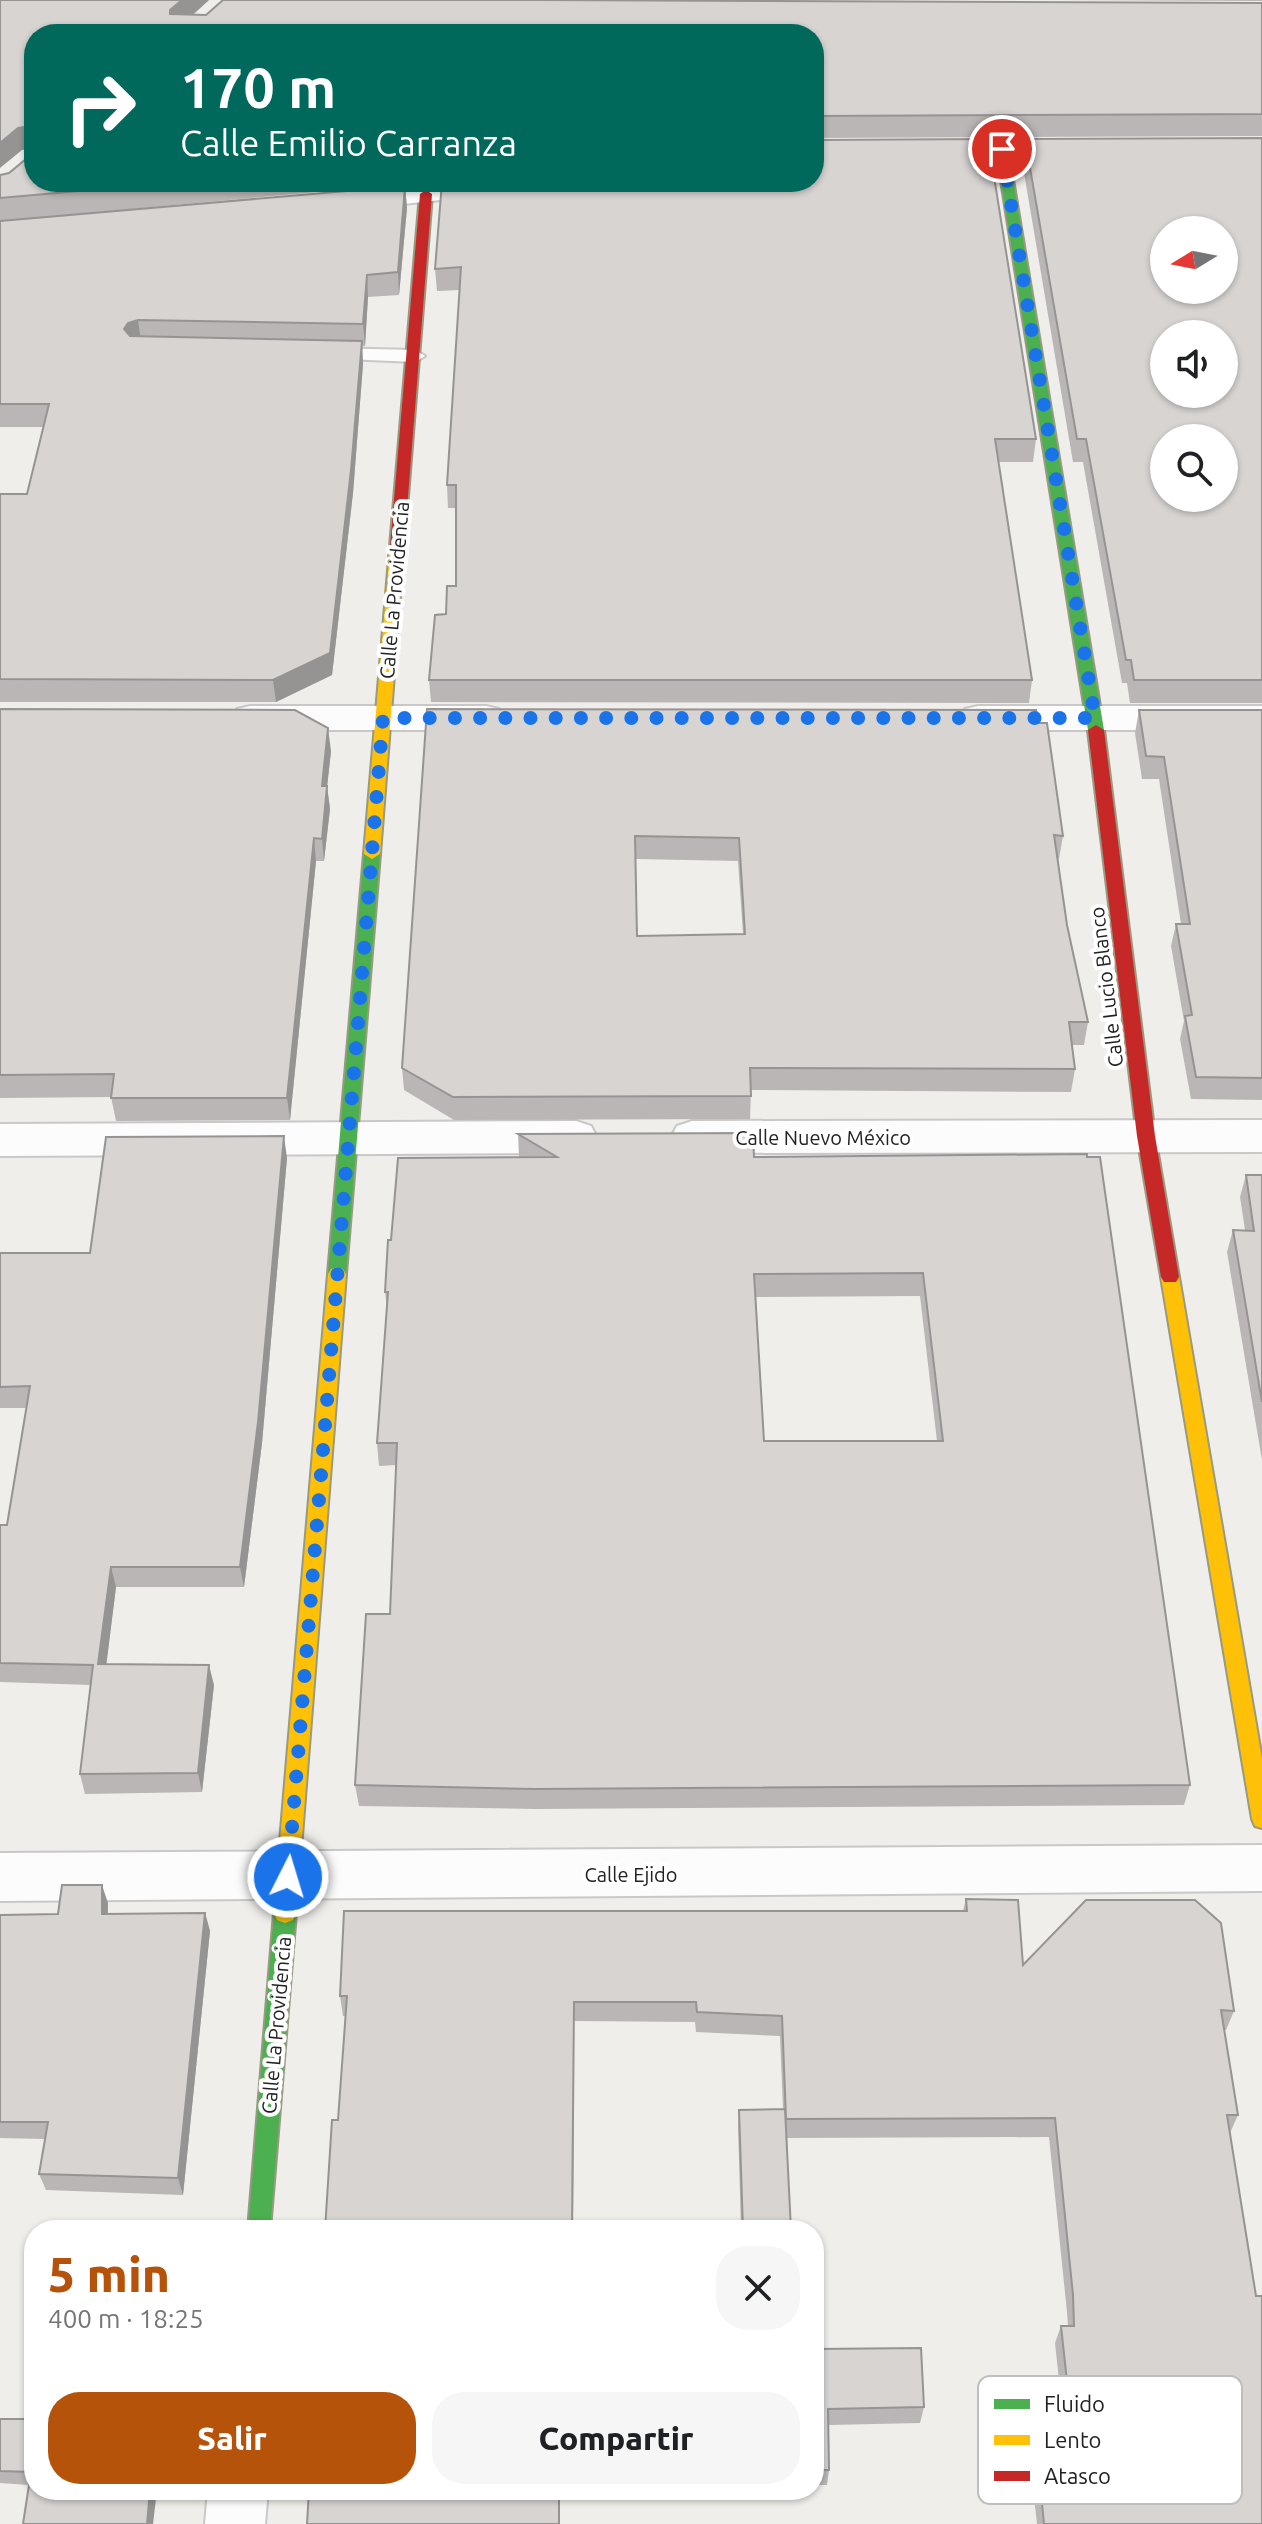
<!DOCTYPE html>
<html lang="es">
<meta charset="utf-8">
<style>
body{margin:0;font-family:Ubuntu,sans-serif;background:#f6f6f6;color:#202124;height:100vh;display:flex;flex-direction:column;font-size:30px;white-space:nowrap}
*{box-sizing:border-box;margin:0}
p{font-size:26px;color:#757577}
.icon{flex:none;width:44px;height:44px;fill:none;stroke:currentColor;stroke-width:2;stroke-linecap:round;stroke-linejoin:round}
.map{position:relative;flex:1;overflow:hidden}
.drawer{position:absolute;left:24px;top:2220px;width:800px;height:280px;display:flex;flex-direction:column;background:#fff;border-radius:32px;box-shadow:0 2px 6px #0004}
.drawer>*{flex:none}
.banner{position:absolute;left:24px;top:24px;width:800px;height:168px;border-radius:32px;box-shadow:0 2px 6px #0004;background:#00695c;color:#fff;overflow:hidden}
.needle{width:52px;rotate:260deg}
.fabs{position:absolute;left:1150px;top:216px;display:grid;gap:16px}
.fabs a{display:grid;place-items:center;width:88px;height:88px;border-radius:50%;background:#fff;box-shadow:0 2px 6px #0004;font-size:40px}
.pin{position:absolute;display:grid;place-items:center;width:68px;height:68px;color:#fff;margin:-34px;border:4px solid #fff;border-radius:50%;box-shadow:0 2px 8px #0007}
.me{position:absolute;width:88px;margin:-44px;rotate:5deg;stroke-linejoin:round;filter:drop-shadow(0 0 6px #0008)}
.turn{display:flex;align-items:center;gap:28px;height:168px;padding:0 24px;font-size:36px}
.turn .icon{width:104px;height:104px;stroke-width:2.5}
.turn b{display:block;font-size:56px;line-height:68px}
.round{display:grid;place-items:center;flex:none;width:84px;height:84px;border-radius:32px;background:#f6f6f6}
.headline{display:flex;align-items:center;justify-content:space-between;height:136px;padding:0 24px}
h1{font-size:48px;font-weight:800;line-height:60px;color:#b45309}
.button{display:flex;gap:16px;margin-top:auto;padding:16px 24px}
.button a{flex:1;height:92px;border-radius:32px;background:#b45309;color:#fff;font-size:32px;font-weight:800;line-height:92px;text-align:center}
.button a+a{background:#f6f6f6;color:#202124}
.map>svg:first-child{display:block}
</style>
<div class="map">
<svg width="1262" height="2524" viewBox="0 0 1262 2524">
<rect width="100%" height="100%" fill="#f0eeeb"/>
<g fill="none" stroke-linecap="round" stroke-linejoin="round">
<defs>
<path id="lane" d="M329 348 415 350 425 356 415 362 322 358 319 354 322 350Z"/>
<path id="street" d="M439 182H539L535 188 524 191 348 210 337 208 333 201 337 194 348 192Z
M250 706H486L499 709 505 718 499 727 486 730H250L237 727 231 718 237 709Z
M978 706H1262V730H978L965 727 959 718 965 709Z
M1262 1120V1152L692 1153 677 1148 671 1137 677 1126 692 1121Z
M576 1121 591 1126 597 1137 591 1148 576 1153 0 1156V1124Z
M1262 1845V1891L0 1901V1853Z
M208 2490H268L265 2524H205Z"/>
<path id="fast" d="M1002 145 1008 149 1104 730 1096 735 1088 730 996 149Z
M372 849 380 854 346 1274 343 1279H331L328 1274 364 854Z
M285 1903 293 1906 296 1913 270 2230H248L274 1913 277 1906Z"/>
<path id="slow" d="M397 543 404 547 380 854 372 859 364 854 390 547Z
M337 1267 343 1269 346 1274 296 1913 293 1920 285 1923 277 1920 274 1913 328 1274 331 1269Z
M1170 1270 1176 1272 1179 1277 1262 1759V1828L1255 1826 1252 1819 1161 1277 1164 1272Z"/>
<path id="jam" d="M426 190 432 194 404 547 397 551 390 547 420 194Z
M1096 725 1104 730 1155 1136 1179 1277 1176 1282H1164L1161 1277 1137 1136 1088 730Z"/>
</defs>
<!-- lane casing -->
<use href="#lane" stroke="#c9c8c7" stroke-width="4"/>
<!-- street casing -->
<use href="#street" stroke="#c9c8c7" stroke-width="4"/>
<!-- fast casing -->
<use href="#fast" stroke="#999a82" stroke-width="4"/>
<!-- slow casing -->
<use href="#slow" stroke="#999a82" stroke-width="4"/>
<!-- jam casing -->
<use href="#jam" stroke="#999a82" stroke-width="4"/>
<!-- lane -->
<use href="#lane" fill="#fdfcfc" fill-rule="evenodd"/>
<!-- street -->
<use href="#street" fill="#fdfcfc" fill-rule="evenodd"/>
<!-- fast -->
<use href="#fast" fill="#4caf50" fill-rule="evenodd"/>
<!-- slow -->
<use href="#slow" fill="#ffc107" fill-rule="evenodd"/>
<!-- jam -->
<use href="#jam" fill="#c62828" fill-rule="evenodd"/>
</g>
<!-- wall -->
<path fill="#b9b6b5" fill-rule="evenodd" d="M0 0H209L193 15 1262 3V136L814 138V34L34 182H425L0 221V175L9 173 32 154V148L22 150Z
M1053 0H1262V1Z
M1262 138V703H1130L1127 683H1122L1083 462H1073L1022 161 1025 139Z
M445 182 1036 439 1033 462H998L1032 680 1029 703 431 702 429 680 446 614 456 586V508H448L447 485 460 290 437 291 435 269Z
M405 186 407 208 399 295 368 297 365 346H362L363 364 353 493 332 675 276 702H0V494H27L43 427H0V221Z
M0 709 331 751 327 786 330 809 324 861H316L290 1120 116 1121 111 1097 0 1098Z
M427 709 1039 723 1063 836 1059 859H1058L1067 925 1088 1022 1084 1045H1072L1075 1069 1071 1092 751 1090 750 1119 454 1120 404 1090 402 1068ZM636 859 738 861 743 934 637 936Z
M1139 710H1262V1100L1191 1099 1180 1039 1184 1021 1171 946 1176 924H1181L1159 779H1142L1135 733Z
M518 1134 754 1157 1087 1154 1190 1785 1184 1805 536 1809 359 1806 355 1785 390 1614 396 1465 379 1466 377 1443 387 1309 385 1292 391 1240 519 1157ZM920 1296 937 1441H764L756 1297Z
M287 1158 262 1443 244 1587H116L106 1664 214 1685 202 1792 85 1794 80 1774 91 1685 0 1682V1525H7L27 1408H0V1253H90Z
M1246 1175H1262V1460L1227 1252 1233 1230H1245L1240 1197Z
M966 1899 1023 1965 1234 2011 1226 2030H1224L1238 2115 1230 2133 1256 2296 1262 2524H1037L1033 2488 1039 2473H1069L1055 2343 1061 2326H1068L1067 2312 1049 2137 787 2138 791 2230H741L738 2126 739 2110 783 2109 780 2036 696 2032 695 2022 574 2021 573 2230H607H325L338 2120 346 2016H343L340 1996 963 1911Z
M108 1903V1914L205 1913 210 1931 183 2195 46 2190 39 2174 45 2139 0 2138V1915L58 1914Z
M814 2349 924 2407 920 2423 829 2425V2470L827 2485H814Z
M0 2419 153 2524 29 2485 0 2483Z"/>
<!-- shaded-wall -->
<path fill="#969493" d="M182 0H209L173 32 170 10Z
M32 126 34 148 22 150 0 168V143L18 128Z
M405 186 407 208 399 295 398 272Z
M367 275 368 297 365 346 363 324Z
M138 320 141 342 132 345 124 329 128 323Z
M362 341 363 364 353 493 332 675 276 702 273 680Z
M328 728 331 751 325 806 327 786 330 809 324 861 322 839V786Z
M314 838 316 861 290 1120 287 1098Z
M284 1136 287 1158 262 1443 244 1587 240 1567Z
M111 1567 116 1587 104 1684 98 1664Z
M209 1665 214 1685 202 1792 198 1773Z
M102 1885 108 1903 107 1932 102 1914Z
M205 1913 210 1931 183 2195 178 2178Z
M574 2002 573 2230H572Z
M150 2490H157L153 2524H147Z"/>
<!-- building -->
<path fill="#d7d4d2" stroke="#969493" stroke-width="2" fill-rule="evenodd" d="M0 0H182L170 10V14L206 15 223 0H537L1262 3V114L815 116 814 117V34H34V182H180L0 198V175L9 173 32 154V126L18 128 0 143Z
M1262 138V680H1134L1131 660H1126L1086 439H1077L1025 139ZM1164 230H1224V290H1164ZM1164 334H1224V394H1164ZM1164 438H1224V498H1164Z
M814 139 815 140 988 139 1036 439H995L1032 680H429L435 615 446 614 447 586H456V485H447L461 267 435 269 442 182H814Z
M405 186 398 272 367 275 363 324 138 320 128 323 124 329 130 336 362 341 351 470 330 653 273 680 0 679V494H27L49 404H0V221Z
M0 709 295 710 328 728 322 786H327L322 839 314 838 287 1098H111L114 1074 0 1075Z
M427 709 1036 710 1039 723H1047L1063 836 1054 835 1067 925 1088 1022H1069L1075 1069 750 1068 751 1096 453 1097 402 1068ZM635 836 739 838 745 934 637 936Z
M1139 710H1262V1078L1196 1077 1185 1016 1192 1015 1176 924H1190L1164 757 1146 756Z
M753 1133 754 1157 1087 1154V1157H1100L1190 1785 535 1789 355 1785 366 1614H390L397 1443H377L388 1292H385L388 1240H391L398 1158 557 1157 518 1134ZM923 1273 943 1441H764L754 1274Z
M284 1136 258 1422 240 1567H111L98 1664 209 1665 198 1773 80 1774 93 1665 0 1663V1525H7L30 1386 0 1387V1253H90L106 1137Z
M1246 1175H1262V1402L1233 1230 1254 1231Z
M62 1885H102V1914L205 1913 178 2178 39 2174 48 2122H0V1915L58 1914Z
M966 1899 1018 1900 1023 1965 1086 1900H1195L1221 1923 1234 2011 1221 2010 1238 2115H1227L1256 2296H1262V2524H1044L1039 2473H1077L1061 2326H1074L1073 2295 1055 2118 786 2119 782 2016 697 2012 696 2002H574L572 2230 607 2228V2230H325L332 2120H338L347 1996H340L344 1911H967Z
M785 2109 791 2230H743L739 2110Z
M921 2348 924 2407 828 2409 829 2470H814V2349Z
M0 2419H34V2490H150L147 2524H23L31 2472 0 2471Z
M309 2490H559V2524H307Z"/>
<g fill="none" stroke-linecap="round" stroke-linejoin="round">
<!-- route -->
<path stroke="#1a73e8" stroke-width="14" stroke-dasharray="0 25.2" d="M288 1877 383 718H1095L1002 149"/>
</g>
<g text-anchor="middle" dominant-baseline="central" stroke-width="8" stroke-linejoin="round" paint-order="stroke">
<!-- street labels -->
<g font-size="20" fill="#222" stroke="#fff">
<text transform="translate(394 590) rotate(-85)">Calle La Providencia</text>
<text transform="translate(1106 987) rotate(-97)">Calle Lucio Blanco</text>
<text x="823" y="1137">Calle Nuevo México</text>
<text x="631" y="1874">Calle Ejido</text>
<text transform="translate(276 2025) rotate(-85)">Calle La Providencia</text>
</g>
</g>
<!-- legend -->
<rect x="978" y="2376" width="264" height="128" rx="12" fill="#fff" stroke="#bdbdbd" stroke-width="2"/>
<rect x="994" y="2399" width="36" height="10" fill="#4caf50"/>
<rect x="994" y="2435" width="36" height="10" fill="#ffc107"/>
<rect x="994" y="2471" width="36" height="10" fill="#c62828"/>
<g font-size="22" fill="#222">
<text x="1044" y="2412">Fluido</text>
<text x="1044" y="2448">Lento</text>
<text x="1044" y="2484">Atasco</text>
</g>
</svg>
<div class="fabs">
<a><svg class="needle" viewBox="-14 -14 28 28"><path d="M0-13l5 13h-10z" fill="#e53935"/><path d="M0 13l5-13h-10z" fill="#757577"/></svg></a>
<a><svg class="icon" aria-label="sound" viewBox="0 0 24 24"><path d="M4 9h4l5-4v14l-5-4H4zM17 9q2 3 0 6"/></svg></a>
<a><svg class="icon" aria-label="search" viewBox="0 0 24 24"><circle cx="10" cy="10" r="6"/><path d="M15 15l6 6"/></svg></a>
</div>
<div class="pin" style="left:1002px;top:149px;background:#d93025"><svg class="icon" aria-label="arrive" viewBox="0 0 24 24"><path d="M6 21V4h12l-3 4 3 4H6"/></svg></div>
<svg class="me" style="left:288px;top:1877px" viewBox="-20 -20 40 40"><circle r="17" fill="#1a73e8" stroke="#fff" stroke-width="3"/><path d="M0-11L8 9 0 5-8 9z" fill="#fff"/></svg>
<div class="banner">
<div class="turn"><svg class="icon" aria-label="right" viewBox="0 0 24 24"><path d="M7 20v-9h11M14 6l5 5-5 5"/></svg><div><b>170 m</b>Calle Emilio Carranza</div></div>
</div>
<section class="drawer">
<div class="headline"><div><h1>5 min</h1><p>400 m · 18:25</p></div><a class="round"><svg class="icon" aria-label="close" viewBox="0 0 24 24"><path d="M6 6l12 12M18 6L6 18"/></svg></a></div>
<div class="button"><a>Salir</a><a>Compartir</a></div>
</section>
</div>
